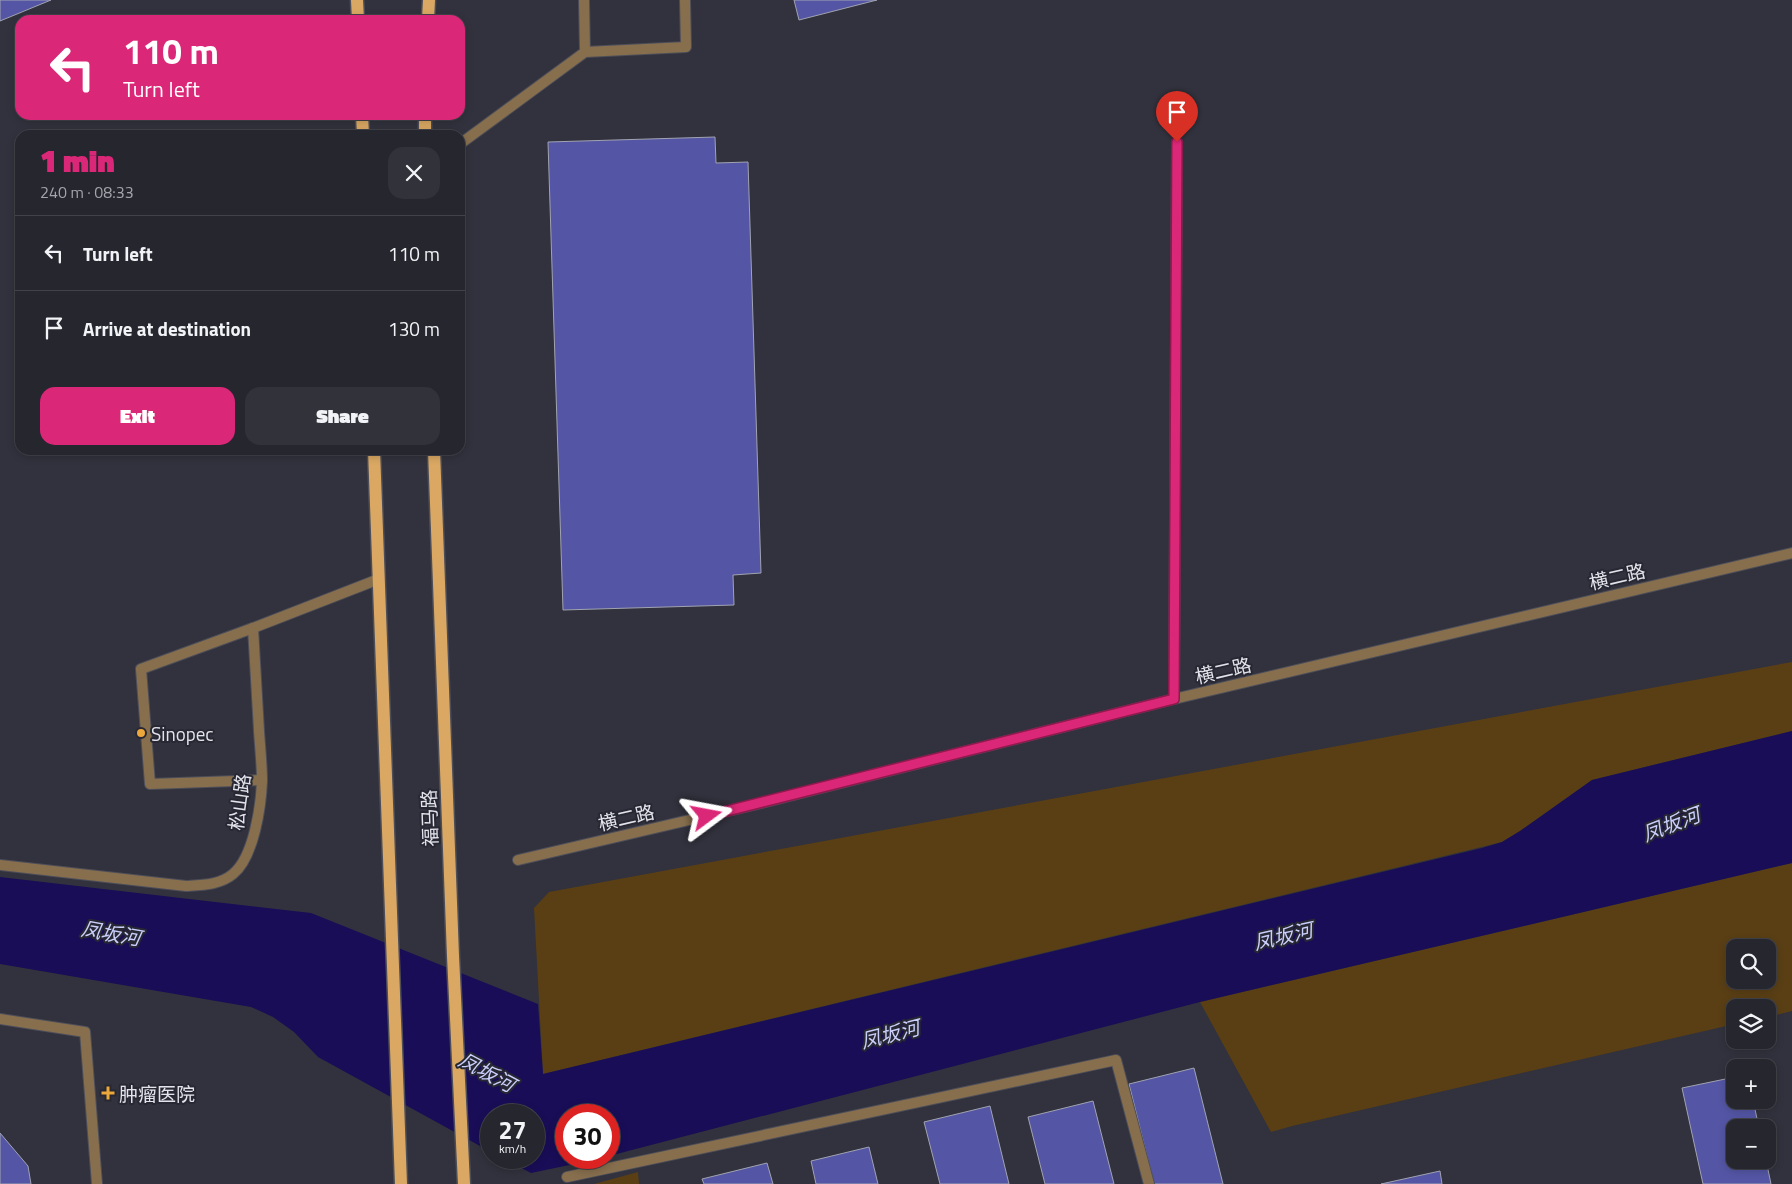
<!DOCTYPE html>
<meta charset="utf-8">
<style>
body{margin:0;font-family:"Titillium Web","Noto Sans SC",sans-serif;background:#31323a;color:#f1f3f6;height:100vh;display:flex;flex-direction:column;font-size:19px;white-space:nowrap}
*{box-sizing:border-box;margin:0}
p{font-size:16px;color:#a3a5aa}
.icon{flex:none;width:28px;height:28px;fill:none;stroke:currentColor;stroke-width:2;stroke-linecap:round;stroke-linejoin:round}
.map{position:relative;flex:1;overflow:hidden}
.sheet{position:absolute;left:15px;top:130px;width:450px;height:325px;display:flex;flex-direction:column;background:#25262e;border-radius:15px;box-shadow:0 2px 8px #0003,0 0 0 1px #42434a}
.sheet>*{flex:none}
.hud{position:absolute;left:15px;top:15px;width:450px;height:105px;border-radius:15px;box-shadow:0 2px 8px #0003,0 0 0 1px #42434a;background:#db2777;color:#fff;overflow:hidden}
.buttons{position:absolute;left:1726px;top:939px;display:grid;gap:10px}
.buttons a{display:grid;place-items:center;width:50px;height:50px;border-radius:10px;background:#25262e;box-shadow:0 2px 8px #0003,0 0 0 1px #42434a;font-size:25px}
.speed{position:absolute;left:480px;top:1104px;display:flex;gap:10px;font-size:25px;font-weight:700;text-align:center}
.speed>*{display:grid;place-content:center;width:65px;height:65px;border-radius:50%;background:#25262e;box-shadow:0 2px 8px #0003,0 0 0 1px #42434a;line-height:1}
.speed small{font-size:12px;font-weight:400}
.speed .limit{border:8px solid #d22;background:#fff;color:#111}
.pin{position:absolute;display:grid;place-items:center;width:42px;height:42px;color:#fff;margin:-51px -21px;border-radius:50% 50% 50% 0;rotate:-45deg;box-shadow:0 0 5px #0007}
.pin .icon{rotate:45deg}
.me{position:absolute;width:55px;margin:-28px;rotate:77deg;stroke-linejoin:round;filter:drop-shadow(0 0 4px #0008)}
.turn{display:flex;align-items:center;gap:18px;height:105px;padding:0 25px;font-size:22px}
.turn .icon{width:65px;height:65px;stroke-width:2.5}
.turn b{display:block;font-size:35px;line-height:42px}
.round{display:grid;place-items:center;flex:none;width:52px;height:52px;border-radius:15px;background:#31323a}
.overview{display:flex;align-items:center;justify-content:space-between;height:85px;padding:0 25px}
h1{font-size:30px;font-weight:800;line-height:38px;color:#db2777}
.cta{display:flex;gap:10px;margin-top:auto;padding:10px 25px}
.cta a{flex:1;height:58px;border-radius:15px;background:#db2777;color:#fff;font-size:20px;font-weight:800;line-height:58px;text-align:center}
.cta a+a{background:#31323a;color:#f1f3f6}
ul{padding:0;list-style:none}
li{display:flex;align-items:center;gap:15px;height:75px;padding:0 25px;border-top:1px solid #42434a}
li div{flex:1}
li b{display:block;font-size:19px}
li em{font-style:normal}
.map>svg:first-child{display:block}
</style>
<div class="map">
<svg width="1792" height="1184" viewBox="0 0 1792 1184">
<rect width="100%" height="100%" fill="#31323d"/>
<!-- green -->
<path fill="#5a3f15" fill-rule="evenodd" d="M1792 662V731L1592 780 1520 831 1502 842 543 1074 534 908 549 892Z
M1792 863V1011L1768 1017V1008H1735V1024L1292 1126 1271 1132 1200 1002ZM1735 948H1768V980H1735Z
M638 1172 639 1184H594Z"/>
<!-- water -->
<path fill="#190d57" d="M1792 731V863L1200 1002 609 1156V1115H566V1158H603L531 1173 502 1158H534V1115H491V1152L318 1057 294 1032 273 1017 251 1007 0 964V877L311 913 538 1004 543 1074 1482 848 1502 842 1520 831 1592 780Z"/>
<!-- building -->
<path fill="#5456a5" stroke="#a1a3b1" d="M0 0H51L0 21Z
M794 0H877L799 20Z
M715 137 716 163 748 162 761 573 733 575 734 605 563 610 548 142Z
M1194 1068 1223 1184H1154L1129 1084Z
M1735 1077V1100H1753L1759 1128H1735V1160H1766L1771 1184H1703L1682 1088Z
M1093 1101 1114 1184H1045L1028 1117Z
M990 1106 1009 1184H940L924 1122Z
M0 1133 28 1166 31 1184H0Z
M869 1147 878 1184H816L811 1161Z
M767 1163 773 1184H704L702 1179Z
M1440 1171 1442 1184H1381Z"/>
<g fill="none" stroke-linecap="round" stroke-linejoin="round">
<defs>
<path id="service" d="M585 52 686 47 685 0
M460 144 585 52 584 0
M253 628 141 669 150 784 262 780
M0 1019 85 1032 97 1184
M567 1177 1116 1060 1149 1184"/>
<path id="minor" d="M1174 699 1177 143
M518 860 745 807 1174 699 1792 553
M0 865 186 886C202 885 220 885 233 874 254 857 261 806 262 781 262 765 260 747 259 731 257 697 255 663 253 628L379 579"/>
<path id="primary" d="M357 0 358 20
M428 20 429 0
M362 115 363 135
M425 135V115
M374 450 401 1184
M434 450 453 956 464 1184"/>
</defs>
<!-- service casing -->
<use href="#service" stroke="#4d4e59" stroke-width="12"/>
<!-- minor casing -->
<use href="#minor" stroke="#4d4e59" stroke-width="12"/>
<!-- primary casing -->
<use href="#primary" stroke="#4d4e59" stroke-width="15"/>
<!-- service -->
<use href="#service" stroke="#876f4e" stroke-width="10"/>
<!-- minor -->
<use href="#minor" stroke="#876f4e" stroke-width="10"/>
<!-- primary -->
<use href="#primary" stroke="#daa863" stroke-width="12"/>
</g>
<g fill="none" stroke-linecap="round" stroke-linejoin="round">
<defs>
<path id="route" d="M707 816 1174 699 1177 142"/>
</defs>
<!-- route casing -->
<use href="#route" stroke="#8e194d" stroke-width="12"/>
<!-- route -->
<use href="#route" stroke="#db2777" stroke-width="9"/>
</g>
<!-- markers -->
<g fill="#eda83b" stroke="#272833" stroke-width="2">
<circle cx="141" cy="733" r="5"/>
<path d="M105.5 1085.5h5v5h5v5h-5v5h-5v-5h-5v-5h5z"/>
</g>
<g text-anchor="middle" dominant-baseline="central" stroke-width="4" stroke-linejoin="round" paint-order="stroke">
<!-- street labels -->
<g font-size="19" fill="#e3e4eb" stroke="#272833">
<text transform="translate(1617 576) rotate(-13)">横二路</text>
<text transform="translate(1223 670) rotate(-13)">横二路</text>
<text transform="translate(239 802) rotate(-82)">松山路</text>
<text transform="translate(626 817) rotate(-13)">横二路</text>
<text transform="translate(429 818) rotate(-92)">福马路</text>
</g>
<!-- poi labels -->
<g font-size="19" fill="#e3e4eb" stroke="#272833" text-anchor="start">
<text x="151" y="733">Sinopec</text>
<text x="119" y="1093">肿瘤医院</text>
</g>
<!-- water labels -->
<g font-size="20" font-style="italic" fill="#cacffb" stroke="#272833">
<text transform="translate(1671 824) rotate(-21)">凤坂河</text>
<text transform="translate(111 933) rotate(10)">凤坂河</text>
<text transform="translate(1283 936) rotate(-13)">凤坂河</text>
<text transform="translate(890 1034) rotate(-14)">凤坂河</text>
<text transform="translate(487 1072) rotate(28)">凤坂河</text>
</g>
</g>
</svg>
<div class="buttons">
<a><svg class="icon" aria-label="search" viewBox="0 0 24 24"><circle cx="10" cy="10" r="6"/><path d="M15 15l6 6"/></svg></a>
<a><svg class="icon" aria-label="layers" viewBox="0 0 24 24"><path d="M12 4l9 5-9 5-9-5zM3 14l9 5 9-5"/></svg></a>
<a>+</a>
<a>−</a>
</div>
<div class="speed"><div>27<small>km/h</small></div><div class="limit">30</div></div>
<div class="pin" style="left:1177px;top:142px;background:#d93025"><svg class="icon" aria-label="arrive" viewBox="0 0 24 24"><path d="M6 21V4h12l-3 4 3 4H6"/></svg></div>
<svg class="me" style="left:707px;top:816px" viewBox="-20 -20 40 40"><path d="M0-17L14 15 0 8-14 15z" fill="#db2777" stroke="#fff" stroke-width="4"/></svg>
<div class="hud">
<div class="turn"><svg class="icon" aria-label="left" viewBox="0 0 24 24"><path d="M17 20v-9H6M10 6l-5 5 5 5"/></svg><div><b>110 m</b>Turn left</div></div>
</div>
<section class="sheet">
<div class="overview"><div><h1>1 min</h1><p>240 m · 08:33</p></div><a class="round"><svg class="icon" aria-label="close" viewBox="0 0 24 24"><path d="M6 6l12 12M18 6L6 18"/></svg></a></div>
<ul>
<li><svg class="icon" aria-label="left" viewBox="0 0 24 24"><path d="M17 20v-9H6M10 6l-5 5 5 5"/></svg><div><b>Turn left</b></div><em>110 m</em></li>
<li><svg class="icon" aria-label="arrive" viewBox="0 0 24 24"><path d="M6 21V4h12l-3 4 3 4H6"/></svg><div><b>Arrive at destination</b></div><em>130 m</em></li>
</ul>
<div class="cta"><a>Exit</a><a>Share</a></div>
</section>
</div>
